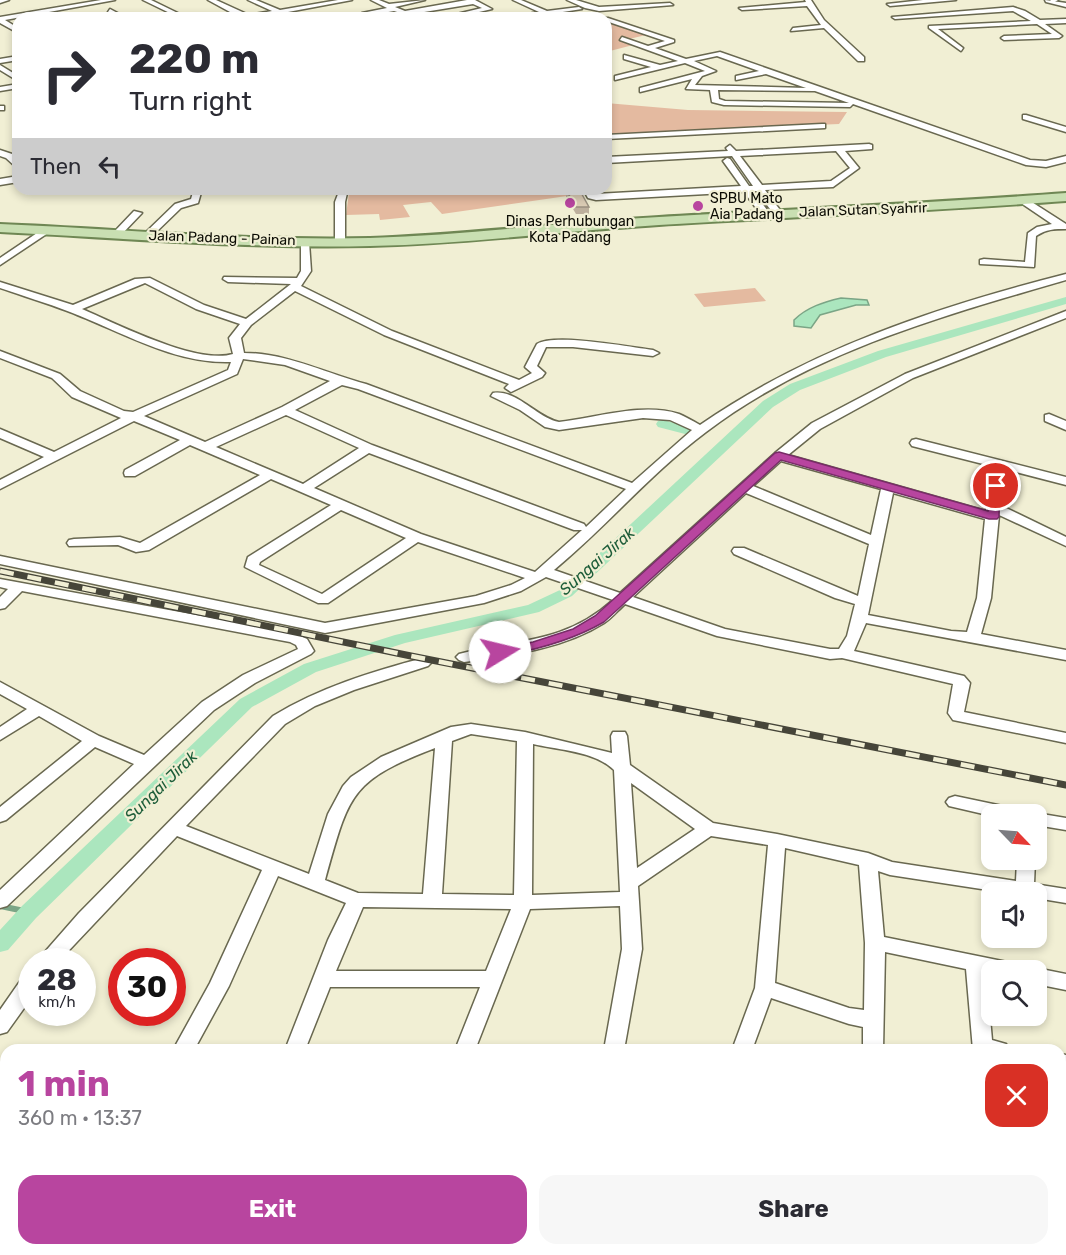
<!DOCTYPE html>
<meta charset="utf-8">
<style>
body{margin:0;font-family:Rubik,sans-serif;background:#f7f7f7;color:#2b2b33;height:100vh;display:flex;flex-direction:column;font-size:22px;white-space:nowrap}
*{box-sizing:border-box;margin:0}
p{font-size:20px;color:#7c7c81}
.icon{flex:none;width:33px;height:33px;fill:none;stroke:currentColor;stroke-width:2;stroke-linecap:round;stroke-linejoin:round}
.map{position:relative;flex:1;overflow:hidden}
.drawer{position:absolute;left:0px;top:1044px;width:1066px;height:212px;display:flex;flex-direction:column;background:#fff;border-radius:18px 18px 0 0;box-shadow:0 3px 9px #0003}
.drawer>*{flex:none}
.guide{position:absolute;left:12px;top:12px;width:600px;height:183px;border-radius:18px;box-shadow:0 3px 9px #0003;background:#fff;color:#2b2b33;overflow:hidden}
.needle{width:39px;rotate:115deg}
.buttons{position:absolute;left:981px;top:804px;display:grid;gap:12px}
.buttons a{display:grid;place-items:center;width:66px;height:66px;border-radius:12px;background:#fff;box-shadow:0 3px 9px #0003;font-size:30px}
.speed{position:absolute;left:18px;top:948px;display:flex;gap:12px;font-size:30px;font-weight:700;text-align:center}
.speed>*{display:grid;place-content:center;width:78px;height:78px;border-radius:50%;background:#fff;box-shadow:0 3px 9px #0003;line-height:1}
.speed small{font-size:15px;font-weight:400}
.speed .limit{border:9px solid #d22;background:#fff;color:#111}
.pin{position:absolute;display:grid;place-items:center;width:51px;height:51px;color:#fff;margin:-26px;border:3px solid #fff;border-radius:50%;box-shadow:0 2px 6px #0007}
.me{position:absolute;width:66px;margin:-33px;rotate:81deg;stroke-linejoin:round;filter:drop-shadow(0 0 4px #0008)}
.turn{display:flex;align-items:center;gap:21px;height:126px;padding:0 18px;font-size:27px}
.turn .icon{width:78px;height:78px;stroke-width:2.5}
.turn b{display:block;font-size:42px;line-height:51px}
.then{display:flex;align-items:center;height:57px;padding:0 18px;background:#0003;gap:12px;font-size:22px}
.round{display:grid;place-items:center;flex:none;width:63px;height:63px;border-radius:18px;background:#f7f7f7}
.headline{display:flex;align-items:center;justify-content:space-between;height:102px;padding:0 18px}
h1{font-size:36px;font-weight:700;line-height:45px;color:#b8459f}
.button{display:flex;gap:12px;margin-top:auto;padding:12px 18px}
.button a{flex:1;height:69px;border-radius:18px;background:#b8459f;color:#fff;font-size:24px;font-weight:700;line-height:69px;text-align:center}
.button a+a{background:#f7f7f7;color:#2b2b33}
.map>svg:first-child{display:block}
</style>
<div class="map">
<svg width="1066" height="1255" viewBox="0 0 1066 1255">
<rect width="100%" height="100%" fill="#f1efd4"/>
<!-- green -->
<path fill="#e4baa0" d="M606 20 650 34 625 40 637 44 606 52Z
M606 103 688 110 847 112 839 124 606 134Z
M398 189H578L581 194 442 214 431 202 403 205 410 217 380 220 379 214 346 215 349 193 397 191Z
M755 288 766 301 704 307 694 294Z"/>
<!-- water -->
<path fill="#abe6be" stroke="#7ba586" stroke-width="1.5" d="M841 298 867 300 869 305H856L820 315 811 328 794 326V320C807 307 824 302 841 298Z"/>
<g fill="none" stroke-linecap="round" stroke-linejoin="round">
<!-- stream-far1 -->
<path stroke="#7ba586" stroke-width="2" d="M1053 0 1066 3"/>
<!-- stream -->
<path stroke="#7ba586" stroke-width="6" d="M0 906 29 912
M1060 1245 1066 1243
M1037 1255 1049 1250"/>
<!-- canal -->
<path fill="#abe6be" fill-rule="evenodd" d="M1066 297V304L886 357 800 390 773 407 572 596 539 612 405 643 316 672 252 707 36 918 8 950 0 952V930L22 906 240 699 304 664 395 635 528 605 560 590 763 401 790 384 878 351Z
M663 420 694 428 696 431 689 435 658 427 656 424 658 421Z"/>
<defs>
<path id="minor" d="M0 0H9L0 3Z
M101 0H115L5 20 18 28V33L0 23V17Z
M143 0H151L188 18H180Z
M208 0H216L249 15 272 11 248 0H256L280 10 338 0H352L256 18H241Z
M371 0H379L389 4 425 0 395 7 405 11 467 0H475L492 9 453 18H440L482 8 473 4 412 14 416 18 394 11 371 15 376 18 362 15V13L387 8Z
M513 0H521L547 11 579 7 582 9 524 18H505L539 12Z
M567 0H576L599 7 670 3 673 5 599 11 585 8Z
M805 0H811L824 20 864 57V61H858L824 28 791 31 793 28 821 25 807 6 742 10 739 8 806 2Z
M923 0H956L890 6 887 4Z
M1050 0H1058L1053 3Z
M1013 7 1025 11 1040 20 1066 19V23L1045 24 1062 36 1059 38 1004 40 1001 38 1004 36 1052 34 1037 24 938 29 963 48 961 51 929 28V26L1031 21 1013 11 895 19 892 17Z
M110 9 125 17 126 18H118L108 12Z
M604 18H608L674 40V42L655 48 686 59 720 52 1030 160 1046 161 1066 156V162L1046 167 1026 165 853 104 850 107 724 105 712 102 710 90 686 89 692 79 640 92V88L705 71 685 63 615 80V76L651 67 624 59V55L660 65 678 61 620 40 622 37 648 46 665 41 606 21ZM717 56 759 71 736 76V80L766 74 806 88 695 85 702 76 716 71 694 61ZM718 90 815 91 849 103 725 101 719 99Z
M18 56V60L0 63V59Z
M0 65 18 76V81L0 70Z
M18 84V88L0 91V87Z
M0 106H4V110H0Z
M1026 115 1066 127V132L1023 119V115Z
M822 124H825V128L606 139V135Z
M869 144 872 145V149L845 151 859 168 833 187 765 190 783 214 778 217 775 216 757 191H753L770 214 768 216H762L744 192 596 200 588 198 583 189H591L596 194 741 186 723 161 727 158 730 159 749 186H753L732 156 606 163V157L728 151 726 148 730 145 736 151ZM836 151 850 168 831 181 762 185 740 156Z
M0 150 12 154 18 161V169L6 158 0 156Z
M18 176V182L0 185V179Z
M42 189H65C60 193 47 193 42 189Z
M194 189H202L198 203 181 208 151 237H145V233L175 204 191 199Z
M340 189H348L345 202V242L340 245 335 242V202Z
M1021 199H1027L1066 224V229C1055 229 1046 229 1036 236L1034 267 980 264V260L984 259 1025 262 1028 233 1037 227 1052 224 1021 203Z
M134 211 142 213 120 236H114V232Z
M43 229 51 231 0 265V258Z
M301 240 309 242 311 271 301 286 392 331 519 380 532 373 525 367 537 344C555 333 629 347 653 350L659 353 653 356 573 347H546L537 366 545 373 542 377 511 392 505 388 509 384 384 335 295 291 251 325 241 338 244 353C286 353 325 373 366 384L632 483 692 430 670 420 643 418 559 430 545 427 520 410 491 396 493 393C517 389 537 418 559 422 597 418 642 402 679 414 686 417 693 421 700 425 810 349 937 307 1066 274V280C942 316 811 352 706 432 651 473 607 526 554 570L620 593 775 453 812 423 905 374 1066 311V318L913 378 820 429 788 455 986 511 991 466 912 446 910 443 912 440 916 439 1066 477V485L1004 469 1000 505 1066 537V546L999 515 991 598 981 634 1066 650V660L866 623 854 651 964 676 970 683 964 712 1066 733V743L953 720 948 713 953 684 842 658 830 659 717 636 625 604C618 610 612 618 604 623 563 649 511 655 464 662L459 660 456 657 459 654C517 639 564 644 613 600L546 577 521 591 484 603 325 633 0 564V556L325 623 476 596 511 585 525 578 418 542 328 603H318L245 567 248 557 331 505 271 479 149 550 136 552 118 545 69 546 67 543 69 540 74 539 120 537 140 543 260 475 190 445 135 476H125L124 473 125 470 180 440 134 421 0 489V480L44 457 0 438V429L54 452 121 418 72 397 52 378 0 358V351L60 374 80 391 124 411 133 412 228 370 231 362C174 364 122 332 70 312 47 303 23 296 0 288V282L73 305 135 279 150 278 204 305 246 319 291 284 228 282 223 279 224 277 297 278 301 271ZM145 283 196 309 240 324 229 338 233 354C197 365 117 324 82 309ZM243 359 285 365 330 381 282 407 205 442 144 416 237 374ZM342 385 358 389 626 489 586 527 584 524 372 445 295 410ZM286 415 359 448 303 484 216 447ZM369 453 574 530H582L535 572 421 534 314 488ZM781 461 881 489 871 535 753 486ZM746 493 869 544 858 596 744 548H734L732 551 734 554 835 598 855 604 847 636 839 649H830L725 629 633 597ZM893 493 985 519 977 598 967 632 951 631 868 615ZM341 510 406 538 322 594 259 565 260 562Z
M1049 414 1066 421V430L1045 421V415Z
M0 579 294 633 307 639 314 651 311 654 255 683 214 710 7 906 0 908V890L134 764 95 747 6 820 0 822V807L82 741 39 716 0 740V727L27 709 0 694V682L99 736 144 755 202 702 243 675 298 649 296 645 290 642 22 591 5 608 0 609V597L8 589 0 587Z
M423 658 431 663 428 666 354 690 315 706 285 724 186 826 309 874 328 814 343 786 351 777 381 757 451 727 471 724 525 732 612 753 611 736 613 732H625L627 736 630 765 713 823 777 834 868 853 892 862 1016 881 1017 860H1035L1034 884 1066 889V903L1036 898V892H1001L890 875 878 871 884 937 1017 964 1020 970H992V974L986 973 992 1040 1006 1044 1009 1050H973L966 969 885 952 883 1050H863V1027L849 1024 771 998 752 1050H732L755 988 768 845 711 836 638 886 642 949 624 1050H604L622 949 620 906 530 909 475 1050H455L480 987H330L305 1050H285L328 940 346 903 278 876 229 986 194 1050H173L210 983 262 870 177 836 58 962H36L79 913 273 716C319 688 371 672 423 658ZM471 734 517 741 514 895 442 894 452 741ZM533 744C558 750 595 751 614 770L620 892 532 895ZM435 748 423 894 358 893 325 880C349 795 349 781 435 748ZM631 783 695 829 637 868ZM785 848 859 865 865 943 864 1010 849 1008 775 983ZM363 907 511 909 486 971H336Z
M955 796 1012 808 1018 810 1021 814 992 816 949 806 946 802 949 798Z
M1036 813 1066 818V830L1036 825V814H1030Z
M1036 968 1066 974V990L1036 984V970H1029Z
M32 972V997L7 1032 0 1034V1010L25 974Z
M1060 1054 1066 1055V1071L1060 1072Z
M0 1223 6 1224V1246L0 1245Z
M52 1250H76L74 1255H50Z
M229 1250H331L334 1255H231Z
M409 1250H433L431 1255H407Z
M568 1250H592L591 1255H567Z
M712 1250H736L735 1255H711Z"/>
<path id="tertiary" d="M1045 0 1066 3V7L1046 2Z"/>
<path id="primary" d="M1066 193V201C930 211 795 217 659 225 562 231 467 244 370 246 247 249 123 238 0 232V224C123 229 247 241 370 238 467 235 562 222 659 217 795 209 930 203 1066 193Z"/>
</defs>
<!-- minor casing -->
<use href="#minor" stroke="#696850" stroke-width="3"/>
<!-- tertiary casing -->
<use href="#tertiary" stroke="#696850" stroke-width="3"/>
<!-- primary casing -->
<use href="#primary" stroke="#6f8754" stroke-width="4"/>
<!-- minor -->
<use href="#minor" fill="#fff" fill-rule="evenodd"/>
<!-- tertiary -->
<use href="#tertiary" fill="#fff" fill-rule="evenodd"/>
<!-- primary -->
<use href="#primary" fill="#c9dfb2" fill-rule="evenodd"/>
<defs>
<path id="rail" d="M0 571 411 656 1066 785"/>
</defs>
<!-- rail casing -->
<use href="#rail" stroke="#464539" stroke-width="7"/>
<!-- rail -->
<use href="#rail" stroke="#f1efd4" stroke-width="4.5" stroke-dasharray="14" stroke-linecap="butt"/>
</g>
<!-- wall -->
<path fill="#bcaf9c" d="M566 190 589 207V214H576L566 197Z"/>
<!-- building -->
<path fill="#dbccb5" stroke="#998f7f" stroke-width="1.5" d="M579 189 589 207H576L566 190Z"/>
<!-- route -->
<path fill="#b8459f" stroke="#782d67" stroke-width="1.5" d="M779 452 988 511 990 486 996 482 1000 483 999 517 997 519H989L781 460 604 622C571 641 537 650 500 656L495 655 493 652 495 649 533 642 573 629 595 616 775 453Z"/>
<!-- markers -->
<g fill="#b8459f" stroke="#f1efd4" stroke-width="2">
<circle cx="570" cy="203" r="6"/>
<circle cx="698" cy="206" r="6"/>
</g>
<g text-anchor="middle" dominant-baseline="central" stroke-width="4.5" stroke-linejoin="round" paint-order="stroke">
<!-- far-poi labels -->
<g font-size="14" fill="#0c0c04" stroke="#f1efd4" text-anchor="start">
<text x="710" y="198">SPBU Mato<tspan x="710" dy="16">Aia Padang</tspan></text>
<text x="570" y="221" text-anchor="middle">Dinas Perhubungan<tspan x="570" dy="16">Kota Padang</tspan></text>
</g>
<!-- far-street labels -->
<g font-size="14" fill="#0c0c04" stroke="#f1efd4">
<text transform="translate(863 210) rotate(-2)">Jalan Sutan Syahrir</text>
<text transform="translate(222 238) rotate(2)">Jalan Padang - Painan</text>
</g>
<!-- water labels -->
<g font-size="16" font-style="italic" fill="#1d5d39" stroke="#f1efd4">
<text transform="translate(597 561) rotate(-41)">Sungai Jirak</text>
<text transform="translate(161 786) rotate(-44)">Sungai Jirak</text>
</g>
</g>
</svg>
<div class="buttons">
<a><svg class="needle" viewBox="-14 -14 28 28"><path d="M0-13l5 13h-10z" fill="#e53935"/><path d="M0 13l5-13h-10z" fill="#7c7c81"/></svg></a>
<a><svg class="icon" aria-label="sound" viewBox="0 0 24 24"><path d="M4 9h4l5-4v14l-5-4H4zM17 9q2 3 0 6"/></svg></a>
<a><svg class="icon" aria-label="search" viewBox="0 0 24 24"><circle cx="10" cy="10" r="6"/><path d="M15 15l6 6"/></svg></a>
</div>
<div class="speed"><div>28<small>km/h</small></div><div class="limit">30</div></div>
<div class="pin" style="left:996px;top:486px;background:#d93025"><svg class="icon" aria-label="arrive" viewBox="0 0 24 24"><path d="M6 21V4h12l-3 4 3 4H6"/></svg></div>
<svg class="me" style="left:500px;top:652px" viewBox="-20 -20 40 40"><circle r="19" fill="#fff"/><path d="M0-13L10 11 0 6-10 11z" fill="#b8459f"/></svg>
<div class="guide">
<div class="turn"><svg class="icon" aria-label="right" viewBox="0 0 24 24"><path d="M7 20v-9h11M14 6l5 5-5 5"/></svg><div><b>220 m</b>Turn right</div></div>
<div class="then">Then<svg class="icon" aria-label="left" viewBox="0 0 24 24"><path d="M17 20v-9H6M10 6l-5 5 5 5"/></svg></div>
</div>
<section class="drawer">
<div class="headline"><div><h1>1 min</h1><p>360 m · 13:37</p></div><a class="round" style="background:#d93025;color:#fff"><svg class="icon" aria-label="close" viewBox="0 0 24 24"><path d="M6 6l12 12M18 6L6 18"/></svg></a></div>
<div class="button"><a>Exit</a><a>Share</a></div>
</section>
</div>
